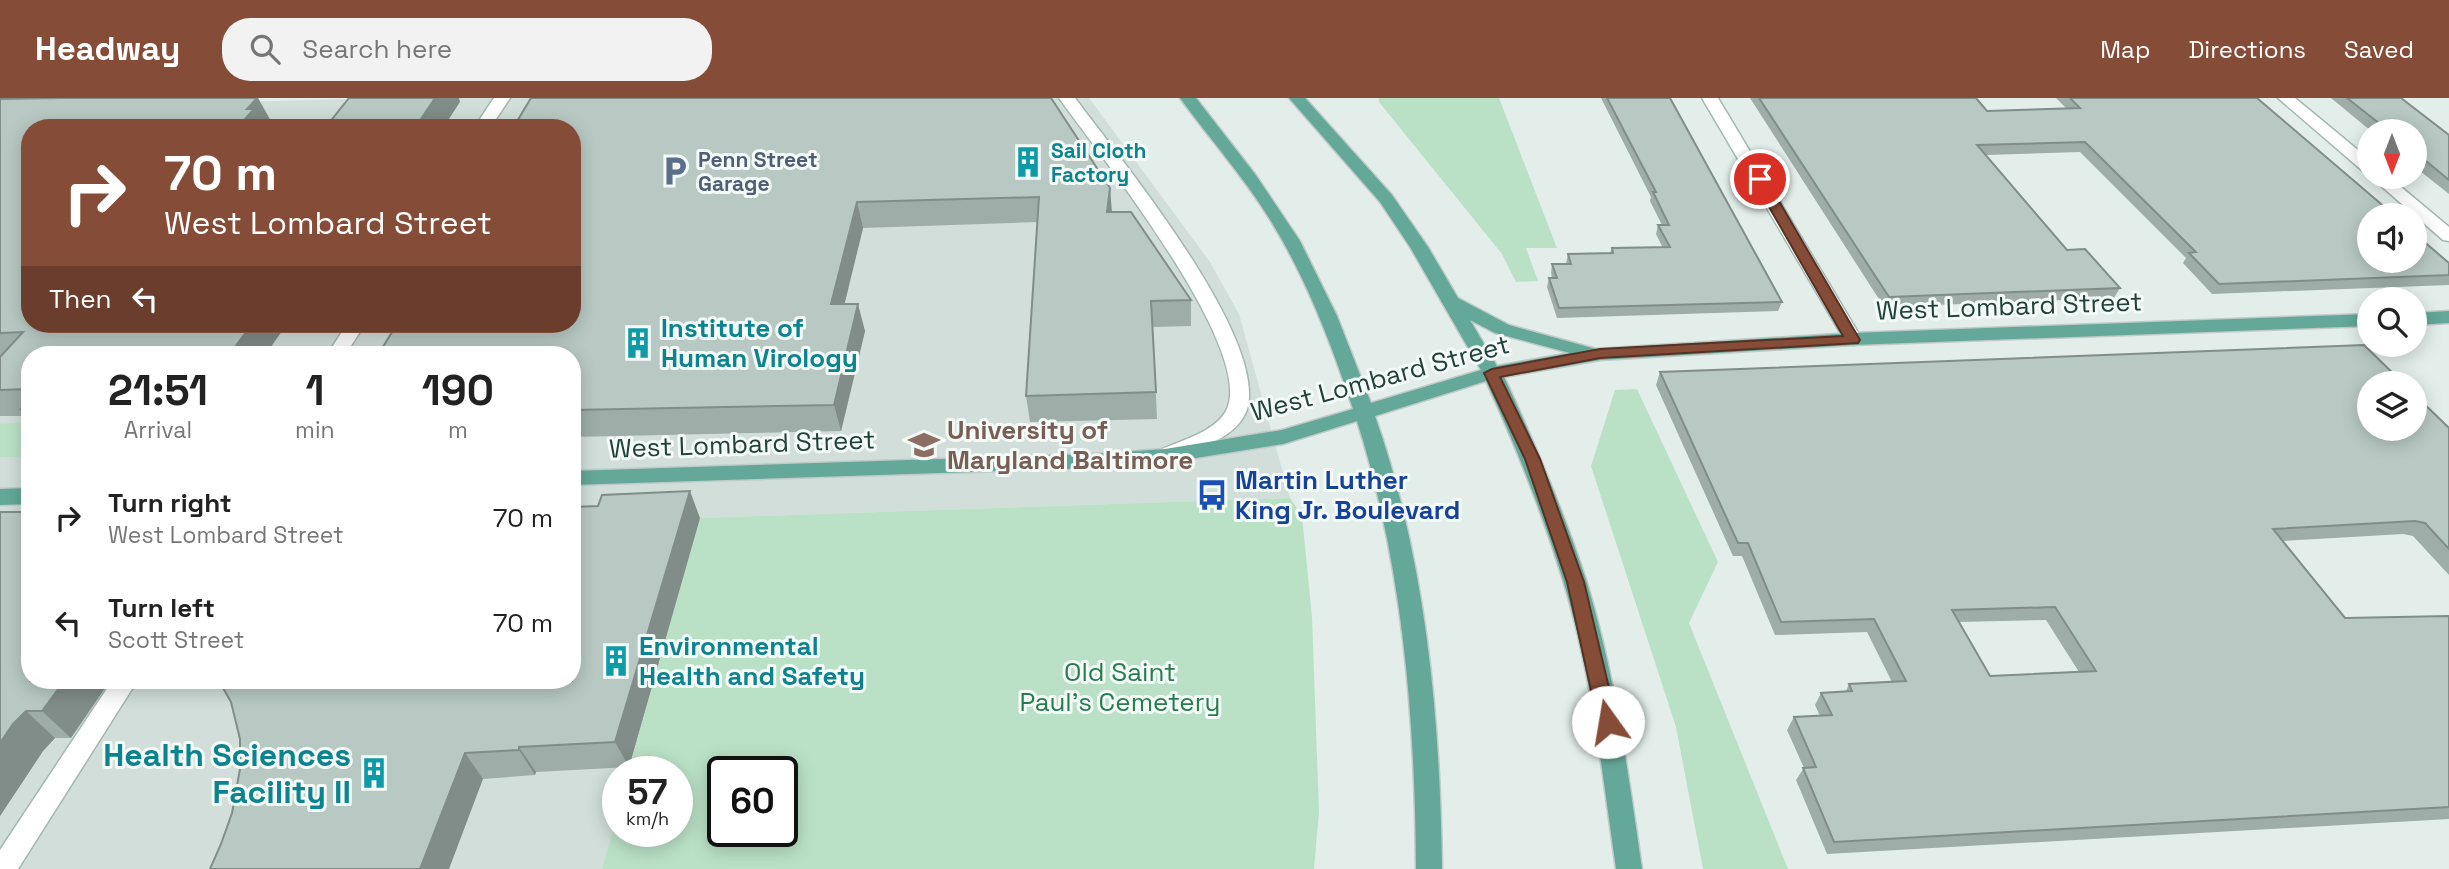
<!DOCTYPE html>
<style>
body{margin:0;font-family:"Space Grotesk",sans-serif;background:#f2f2f2;color:#222;height:100vh;display:flex;flex-direction:column;font-size:26px;white-space:nowrap}
*{box-sizing:border-box;margin:0}
p{font-size:23px;color:#767676}
.icon{flex:none;width:38px;height:38px;fill:none;stroke:currentColor;stroke-width:2;stroke-linecap:round;stroke-linejoin:round}
.map{position:relative;flex:1;overflow:hidden}
.side{position:absolute;left:21px;top:248px;width:560px;height:343px;display:flex;flex-direction:column;background:#fff;border-radius:28px;box-shadow:0 4px 18px #0003}
.side>*{flex:none}
.banner{position:absolute;left:21px;top:21px;width:560px;height:214px;border-radius:28px;box-shadow:0 4px 18px #0003;background:#854d37;color:#fff;overflow:hidden}
.needle{width:46px;rotate:180deg}
.fabs{position:absolute;left:2357px;top:21px;display:grid;gap:14px}
.fabs a{display:grid;place-items:center;width:70px;height:70px;border-radius:50%;background:#fff;box-shadow:0 4px 18px #0003;font-size:35px}
.speed{position:absolute;left:602px;top:658px;display:flex;gap:14px;font-size:35px;font-weight:700;text-align:center}
.speed>*{display:grid;place-content:center;width:91px;height:91px;border-radius:50%;background:#fff;box-shadow:0 4px 18px #0003;line-height:1}
.speed small{font-size:18px;font-weight:400}
.speed .limit{border:4px solid #111;border-radius:10px;background:#fff;color:#111}
.pin{position:absolute;display:grid;place-items:center;width:60px;height:60px;color:#fff;margin:-30px;border:4px solid #fff;border-radius:50%;box-shadow:0 2px 7px #0007}
.me{position:absolute;width:77px;margin:-38px;rotate:347deg;stroke-linejoin:round;filter:drop-shadow(0 0 5px #0008)}
.turn{display:flex;align-items:center;gap:24px;height:147px;padding:0 28px;font-size:32px}
.turn .icon{width:91px;height:91px;stroke-width:2.5}
.turn b{display:block;font-size:49px;line-height:60px}
.then{display:flex;align-items:center;height:66px;padding:0 28px;background:#0003;gap:14px;font-size:26px}
.eta{display:flex;justify-content:space-evenly;align-items:center;height:119px;text-align:center}
.eta b{font-size:42px;font-weight:600;line-height:49px}
ul{padding:0;list-style:none}
li{display:flex;align-items:center;gap:21px;height:105px;padding:0 28px}
li div{flex:1}
li b{display:block;font-size:26px}
li em{font-style:normal}
header{display:flex;align-items:center;gap:42px;box-sizing:border-box;height:98px;padding:0 35px;background:#854d37;color:#fff}
header strong{font-size:33px}
nav{display:flex;gap:38px;margin-inline-start:auto;font-size:24px}
.search{width:490px;height:63px;background:#f2f2f2;display:flex;align-items:center;gap:18px;box-sizing:border-box;padding:0 24px;border-radius:28px;color:#767676;font-size:26px}
.map>svg:first-child{display:block}
</style>
<header>
<strong>Headway</strong>
<div class="search"><svg class="icon" aria-label="search" viewBox="0 0 24 24"><circle cx="10" cy="10" r="6"/><path d="M15 15l6 6"/></svg>Search here</div>
<nav><a>Map</a><a>Directions</a><a>Saved</a></nav>
</header>
<div class="map">
<svg width="2449" height="771" viewBox="0 0 2449 771">
<rect width="100%" height="100%" fill="#e3eeea"/>
<!-- built -->
<path fill="#d1ded9" fill-rule="evenodd" d="M395 0H1089L1210 164 1239 216 1290 400 701 420 628 674H618V712L602 771H0V10ZM30 30H572V226H30ZM30 257H572V583H30Z"/>
<!-- green -->
<path fill="#bae1c6" fill-rule="evenodd" d="M1379 0H1499L1557 150H1526L1538 183 1516 184 1502 156 1379 4Z
M1637 291 1718 464 1689 525 1788 771H1703L1676 629 1591 368 1615 292Z
M30 324V349L22 359H0V326Z
M1290 400 1302 418 1312 519 1319 714 1314 771H602L618 712V733H677V674H628L700 420ZM723 674H782V733H723Z"/>
<g fill="none" stroke-linecap="round" stroke-linejoin="round">
<defs>
<path id="minor" d="M494 0H510L490 30H474Z
M1059 0H1075C1120 61 1263 233 1248 308 1244 324 1231 335 1217 342 1202 351 1175 368 1158 363L1155 358 1158 353C1178 343 1214 335 1226 313 1258 253 1096 52 1059 0Z
M1702 0H1718L1862 241 1860 245 1853 247 1844 241Z
M2278 0H2295L2370 62V76L2364 74Z
M2371 79H2389L2449 129V143L2443 142Z
M347 226H365L345 257H327Z
M112 583H137L18 771H0V752Z"/>
<path id="primary" d="M1180 0H1196L1255 76 1300 143 1337 218 1371 305 1481 272 1410 149 1380 104 1289 0H1305L1392 97 1428 149 1458 200 1509 227 1596 251 1853 235 2370 216V228L1853 247 1600 262 1504 279C1535 346 1563 412 1586 482 1615 576 1628 674 1642 771H1616C1602 674 1592 576 1563 482 1542 414 1516 348 1486 283L1375 318C1426 463 1440 618 1442 771H1416C1415 620 1403 468 1357 323L1283 346 1165 365 1092 370 572 387V373L1092 356 1165 351 1282 332 1353 311C1331 245 1306 179 1269 120 1243 78 1210 41 1180 0ZM1470 222 1495 235 1570 255 1497 268Z
M2449 213V225L2415 227V215Z
M30 390V406L0 407V391Z"/>
</defs>
<!-- minor casing -->
<use href="#minor" stroke="#a5b7b2" stroke-width="3"/>
<!-- primary casing -->
<use href="#primary" stroke="#c1cac8" stroke-width="3"/>
<!-- minor -->
<use href="#minor" fill="#fff" fill-rule="evenodd"/>
<!-- primary -->
<use href="#primary" fill="#63a899" fill-rule="evenodd"/>
</g>
<!-- wall -->
<path fill="#9eada8" fill-rule="evenodd" d="M1601 0H1670L1782 204 1778 213 1557 220 1547 189 1549 180H1552L1551 175 1552 166H1566L1568 156 1610 155 1612 150H1663L1656 136 1658 127H1662L1650 103 1651 99Z
M1750 0H1976L1987 13 2066 10 2056 0H2257L2449 165V187L2212 196 2183 165 2186 160 2080 54 1986 57 2067 152 2120 190 2114 200 1884 209Z
M2331 0H2401L2449 37V96L2415 69V33H2371Z
M0 1 271 23 266 30H30V226H287L265 257H30V321L27 318H0Z
M572 30 1110 90 1111 114 1191 202V228L1153 229 1157 321 1030 324 1026 298 1038 124 863 130 844 206 865 233 841 333 572 339Z
M1660 274 2449 330V477L2413 438 2403 436 2283 443 2345 520 2449 518V721L1827 756 1796 682 1804 670 1787 632 1794 619 1820 618 1815 607 1821 595 1846 593 1849 586 1892 584 1867 534 1775 537 1742 458H1733L1656 287ZM2046 522 2079 574 1990 578 1959 524Z
M0 414 71 640H55L43 653 0 718Z
M700 420 629 669 536 674 535 677 483 681 221 746 232 715 240 671V641L231 604Z"/>
<!-- shaded-wall -->
<path fill="#818d88" d="M257 0H258L271 23 266 30H237L247 11Z
M435 0H459L460 4 443 30H415Z
M1110 90 1112 115 1107 114Z
M857 104 863 130 838 233 831 206Z
M858 206 865 233 841 333 834 307Z
M252 226H287L265 257H229Z
M690 393 700 420 629 669 615 644Z
M64 583H110L71 640 42 613Z
M26 613 55 640 43 653 0 718V645L13 626Z
M519 649 536 674 535 677 519 652Z
M465 655 483 681 449 771H420Z"/>
<!-- building -->
<path fill="#b8c9c3" stroke="#818d88" stroke-width="2" fill-rule="evenodd" d="M62 0H257L247 11H254L237 30H30V226H252L229 257H30V291L0 292V259L23 234 0 235V1Z
M349 0H435L415 30H325Z
M531 0H1051L1110 90 1107 114H1131L1191 202 1151 203 1156 294 1026 298 1039 99 857 104 831 206H858L834 307 572 312V257H378L397 226H572V30H513Z
M1607 0H1670L1782 204 1559 210 1549 180H1557L1552 166H1571L1568 156 1613 155 1612 150 1670 149 1658 127H1669L1653 94H1656Z
M1759 0H1976L1987 13 2080 10 2070 0H2257L2394 117H2370V163H2415V136L2449 165V177L2219 186 2189 155 2196 154 2085 44 1977 47 2067 152 2085 151 2120 190 1889 199Z
M2347 0H2401L2449 37V82L2415 54V33H2389Z
M2364 247 2403 285H2370V331H2415V297L2449 330V451L2425 425 2415 423 2273 431 2345 520 2449 518V709L1834 744 1803 670 1816 669 1794 619 1832 617 1821 595 1852 593 1849 586 1906 583 1874 521 1781 524 1748 445H1738L1660 274ZM2055 509 2096 573 1990 578 1952 512Z
M30 301V310L21 311Z
M690 393 615 644 519 649V652L465 655 420 771H210L221 746 232 715 240 671V641L231 604 219 583H572V409L598 408 602 397Z
M0 414H30V583H64L42 613H26L13 626 0 645Z"/>
<!-- route -->
<path fill="#854d37" stroke="#563224" stroke-width="2" d="M1760 77 1766 81 1860 242 1858 245 1600 260 1500 279 1540 361 1584 484 1617 624 1614 630 1608 632 1601 630 1598 624 1567 484 1525 361 1484 275 1492 271 1600 251 1843 238 1753 81Z"/>
<!-- icons -->
<defs>
<symbol id="building-bare" viewBox="-9 -9 18 18"><path d="M-4-6H4V6H1V3H-1V6H-4ZM-2.5-4.3h1.7v1.8h-1.7ZM.8-4.3h1.7v1.8H.8ZM-2.5-1h1.7V.8h-1.7ZM.8-1h1.7V.8H.8Z" fill="#0f9aa8" stroke="#f4faf7" stroke-width="2.5" paint-order="stroke"/></symbol>
<symbol id="parking-bare" viewBox="-9 -9 18 18"><path d="M-3.5-5.5H1a3.5 3.5 0 0 1 0 7H-1V5.5H-3.5ZM-1-3.4V-.6H.8a1.4 1.4 0 0 0 0-2.8Z" fill="#5c6f8a" stroke="#f4faf7" stroke-width="2.5" paint-order="stroke"/></symbol>
<symbol id="university-bare" viewBox="-9 -9 18 18"><path d="M0-5L7-2L0 1L-7-2ZM-4 1L0 2.5L4 1V4Q0 6-4 4Z" fill="#8d6e63" stroke="#f4faf7" stroke-width="2.5" paint-order="stroke"/></symbol>
<symbol id="bus-bare" viewBox="-9 -9 18 18"><path d="M-5-6H5V4H4V6H2V4H-2V6H-4V4H-5ZM-3.5-4V0h7V-4ZM-3.5 1.2v1.5H-2V1.2ZM2 1.2v1.5H3.5V1.2Z" fill="#1a4fb4" stroke="#f4faf7" stroke-width="2.5" paint-order="stroke"/></symbol>
</defs>
<g fill-rule="evenodd">
<use href="#building-bare" x="1006" y="42" width="44" height="44"/>
<use href="#parking-bare" x="653" y="51" width="44" height="44"/>
<use href="#building-bare" x="616" y="223" width="44" height="44"/>
<use href="#university-bare" x="902" y="325" width="44" height="44"/>
<use href="#bus-bare" x="1190" y="375" width="44" height="44"/>
<use href="#building-bare" x="594" y="541" width="44" height="44"/>
<use href="#building-bare" x="352" y="653" width="44" height="44"/>
</g>
<g text-anchor="middle" dominant-baseline="central" stroke-width="6" stroke-linejoin="round" paint-order="stroke">
<!-- far-culture labels -->
<g font-size="21" font-weight="bold" fill="#0d838f" stroke="#f4faf7" text-anchor="start">
<text x="1051" y="52">Sail Cloth<tspan x="1051" dy="24">Factory</tspan></text>
</g>
<!-- far-service labels -->
<g font-size="21" font-weight="bold" fill="#4e5e75" stroke="#f4faf7" text-anchor="start">
<text x="698" y="61">Penn Street<tspan x="698" dy="24">Garage</tspan></text>
</g>
<!-- street labels -->
<g font-size="26" fill="#20423a" stroke="#f4faf7">
<text transform="translate(2009 208) rotate(-2)">West Lombard Street</text>
<text transform="translate(1380 280) rotate(-15)">West Lombard Street</text>
<text transform="translate(742 346) rotate(-2)">West Lombard Street</text>
</g>
<!-- culture labels -->
<g font-size="26" font-weight="bold" fill="#0d838f" stroke="#f4faf7" text-anchor="start">
<text x="661" y="230">Institute of<tspan x="661" dy="30">Human Virology</tspan></text>
<text x="639" y="548">Environmental<tspan x="639" dy="30">Health and Safety</tspan></text>
</g>
<!-- education labels -->
<g font-size="26" font-weight="bold" fill="#785e54" stroke="#f4faf7" text-anchor="start">
<text x="947" y="332">University of<tspan x="947" dy="30">Maryland Baltimore</tspan></text>
</g>
<!-- transit labels -->
<g font-size="26" font-weight="bold" fill="#164399" stroke="#f4faf7" text-anchor="start">
<text x="1235" y="382">Martin Luther<tspan x="1235" dy="30">King Jr. Boulevard</tspan></text>
</g>
<!-- park labels -->
<g font-size="26" fill="#267d4b" stroke="#f4faf7">
<text x="1120" y="574">Old Saint<tspan x="1120" dy="30">Paul's Cemetery</tspan></text>
</g>
<!-- near-culture labels -->
<g font-size="32" font-weight="bold" fill="#0d838f" stroke="#f4faf7" text-anchor="end">
<text x="351" y="657">Health Sciences<tspan x="351" dy="37">Facility II</tspan></text>
</g>
</g>
</svg>
<div class="fabs">
<a><svg class="needle" viewBox="-14 -14 28 28"><path d="M0-13l5 13h-10z" fill="#e53935"/><path d="M0 13l5-13h-10z" fill="#767676"/></svg></a>
<a><svg class="icon" aria-label="sound" viewBox="0 0 24 24"><path d="M4 9h4l5-4v14l-5-4H4zM17 9q2 3 0 6"/></svg></a>
<a><svg class="icon" aria-label="search" viewBox="0 0 24 24"><circle cx="10" cy="10" r="6"/><path d="M15 15l6 6"/></svg></a>
<a><svg class="icon" aria-label="layers" viewBox="0 0 24 24"><path d="M12 4l9 5-9 5-9-5zM3 14l9 5 9-5"/></svg></a>
</div>
<div class="speed"><div>57<small>km/h</small></div><div class="limit">60</div></div>
<div class="pin" style="left:1760px;top:81px;background:#d93025"><svg class="icon" aria-label="arrive" viewBox="0 0 24 24"><path d="M6 21V4h12l-3 4 3 4H6"/></svg></div>
<svg class="me" style="left:1608px;top:624px" viewBox="-20 -20 40 40"><circle r="19" fill="#fff"/><path d="M0-13L10 11 0 6-10 11z" fill="#854d37"/></svg>
<div class="banner">
<div class="turn"><svg class="icon" aria-label="right" viewBox="0 0 24 24"><path d="M7 20v-9h11M14 6l5 5-5 5"/></svg><div><b>70 m</b>West Lombard Street</div></div>
<div class="then">Then<svg class="icon" aria-label="left" viewBox="0 0 24 24"><path d="M17 20v-9H6M10 6l-5 5 5 5"/></svg></div>
</div>
<section class="side">
<div class="eta">
<div><b>21:51</b><p>Arrival</p></div>
<div><b>1</b><p>min</p></div>
<div><b>190</b><p>m</p></div>
</div>
<ul>
<li><svg class="icon" aria-label="right" viewBox="0 0 24 24"><path d="M7 20v-9h11M14 6l5 5-5 5"/></svg><div><b>Turn right</b><p>West Lombard Street</p></div><em>70 m</em></li>
<li><svg class="icon" aria-label="left" viewBox="0 0 24 24"><path d="M17 20v-9H6M10 6l-5 5 5 5"/></svg><div><b>Turn left</b><p>Scott Street</p></div><em>70 m</em></li>
</ul>
</section>
</div>
